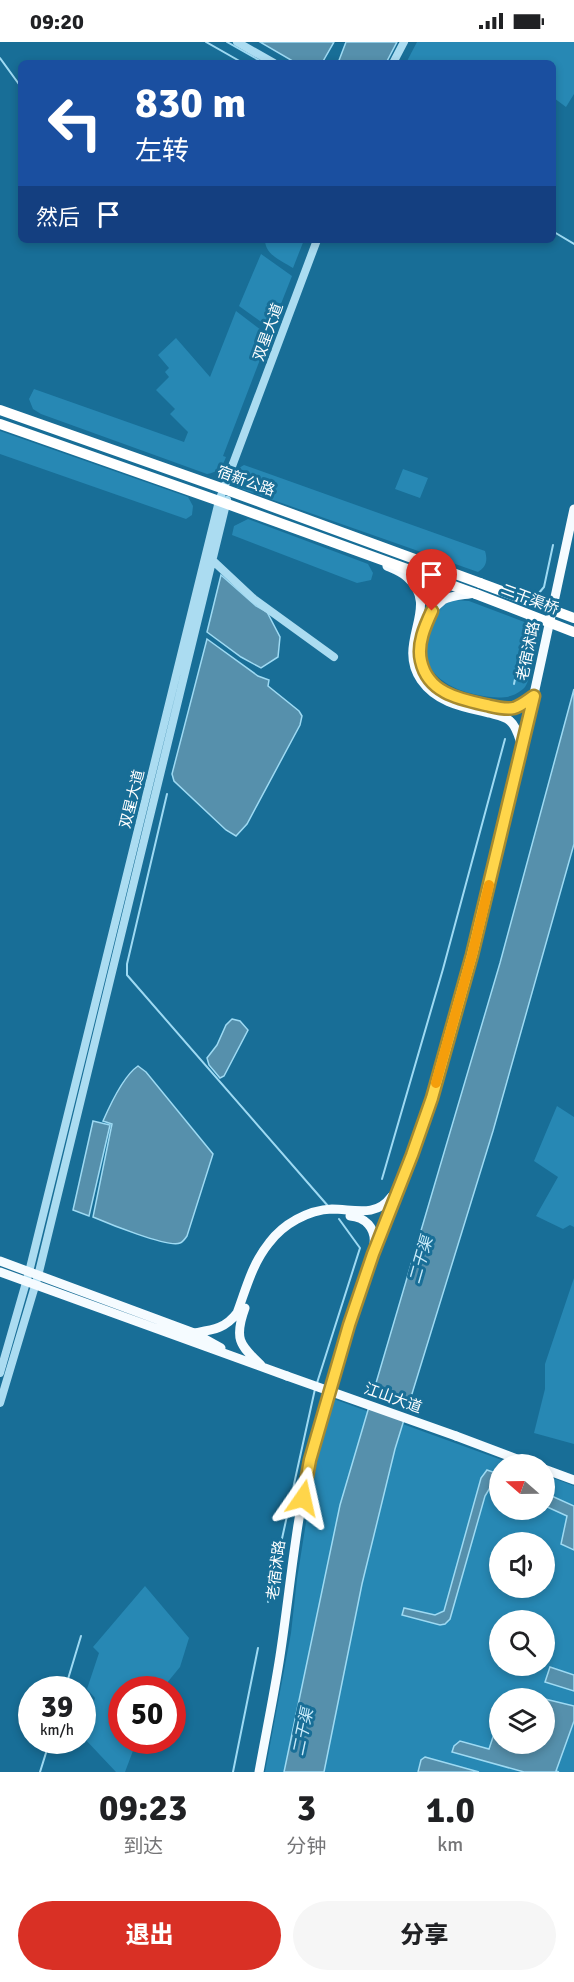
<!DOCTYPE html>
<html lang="zh">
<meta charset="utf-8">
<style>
body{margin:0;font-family:Signika,"Noto Sans SC",sans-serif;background:#f6f6f6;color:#202124;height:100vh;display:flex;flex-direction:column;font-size:22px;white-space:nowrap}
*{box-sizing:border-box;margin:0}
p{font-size:20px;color:#757577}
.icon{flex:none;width:33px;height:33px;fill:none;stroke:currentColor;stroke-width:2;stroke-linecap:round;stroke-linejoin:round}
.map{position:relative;height:1730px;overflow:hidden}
.details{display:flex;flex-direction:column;background:#fff;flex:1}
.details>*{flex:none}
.top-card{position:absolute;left:18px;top:18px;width:538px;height:183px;border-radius:9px;box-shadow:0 3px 9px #0003;background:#1a4fa0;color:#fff;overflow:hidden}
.needle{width:39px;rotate:290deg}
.buttons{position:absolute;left:489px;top:1412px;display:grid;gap:12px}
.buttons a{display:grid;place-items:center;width:66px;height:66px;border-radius:50%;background:#fff;box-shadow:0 3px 9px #0003;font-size:30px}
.speed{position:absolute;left:18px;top:1634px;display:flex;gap:12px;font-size:30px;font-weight:700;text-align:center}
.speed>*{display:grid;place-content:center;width:78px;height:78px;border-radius:50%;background:#fff;box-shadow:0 3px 9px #0003;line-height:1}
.speed small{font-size:15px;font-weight:400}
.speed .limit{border:9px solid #d22;background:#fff;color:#111}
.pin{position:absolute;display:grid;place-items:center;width:51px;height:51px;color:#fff;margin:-62px -26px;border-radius:50% 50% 50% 0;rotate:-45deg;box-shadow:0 0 6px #0007}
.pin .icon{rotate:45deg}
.me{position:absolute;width:66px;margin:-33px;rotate:11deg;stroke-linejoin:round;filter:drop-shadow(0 0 4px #0008)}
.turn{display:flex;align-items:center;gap:21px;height:126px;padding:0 18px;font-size:27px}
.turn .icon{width:78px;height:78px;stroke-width:2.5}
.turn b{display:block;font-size:42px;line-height:51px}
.then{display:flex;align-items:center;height:57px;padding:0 18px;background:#0003;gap:12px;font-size:22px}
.eta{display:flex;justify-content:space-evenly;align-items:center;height:102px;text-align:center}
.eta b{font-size:36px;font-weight:800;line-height:42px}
.cta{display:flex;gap:12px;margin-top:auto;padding:12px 18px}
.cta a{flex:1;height:69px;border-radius:36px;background:#d93025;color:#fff;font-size:24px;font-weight:800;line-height:69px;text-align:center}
.cta a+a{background:#f6f6f6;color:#202124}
.status{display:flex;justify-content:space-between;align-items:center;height:42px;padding:0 30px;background:#fff;direction:ltr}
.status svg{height:16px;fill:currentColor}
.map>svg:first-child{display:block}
</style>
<div class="status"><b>09:20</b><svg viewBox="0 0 49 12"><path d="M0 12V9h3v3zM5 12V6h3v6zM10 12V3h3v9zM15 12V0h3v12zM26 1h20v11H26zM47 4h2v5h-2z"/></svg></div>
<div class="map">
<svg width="574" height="1730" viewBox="0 0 574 1730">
<rect width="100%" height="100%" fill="#186e97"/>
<!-- green -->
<path fill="#2788b4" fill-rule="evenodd" d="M417 0H574V52L566 65 554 56V21H406Z
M265 198H304L293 226C282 219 265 213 265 198Z
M261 212 292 234 271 287 239 264Z
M236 269 269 294 223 414 226 415C222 426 218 430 207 432L41 372 33 367 29 357 34 347 184 400 188 390 170 372 175 367 156 348 169 335 165 330 169 326 158 313 176 296 210 335Z
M0 389 188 455 193 464 192 473 186 477 0 412Z
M244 423 485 509C488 519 486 525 478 530L236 445 235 438 239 426Z
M403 427 428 436 420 456 395 447Z
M248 477 368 522 373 531 371 538 357 541 232 493 234 484Z
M454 558 469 559 540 586V592C537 602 531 638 525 645 512 659 494 656 478 653 441 646 413 623 430 583 435 571 440 562 454 558Z
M557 1064 574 1075V1185L570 1183 563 1187 536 1174 558 1135 534 1119Z
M574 1236V1402L534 1391 545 1347V1322Z
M331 1356 513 1422H500V1467H544L545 1433 574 1444V1730H265L291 1591 297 1537 312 1443ZM500 1500H544V1545H500ZM500 1578H544V1623H500ZM500 1656H544V1701H500Z
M145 1544 189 1596 180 1625 162 1647H122V1698H137L125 1730H116L83 1695 95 1656 87 1647 99 1611 93 1605Z"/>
<!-- water -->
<path fill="#5690ac" stroke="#9edaf3" stroke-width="1.5" d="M260 0H334L322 21H296Z
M346 0H397L386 21H338Z
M221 533 256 564 267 570 280 595 278 615 261 626 241 615 207 590Z
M207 597 258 634 269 638 268 644 299 669 302 674 300 683 247 782 236 794 226 788 174 739 172 732Z
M574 647V802L493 1089 395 1407 362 1542 324 1730H284L340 1463 500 921Z
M232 977 240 979 248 988 224 1034 220 1036 209 1023 207 1016 217 1003 226 983Z
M138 1024 146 1030 213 1112 187 1194C185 1197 183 1200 180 1201 168 1206 107 1181 93 1175L112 1082 103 1079C110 1063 123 1034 138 1024Z
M93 1079 110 1083 89 1174 73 1168Z
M487 1428 499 1432V1447L491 1444 485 1454 450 1577 445 1582 440 1583 402 1573 404 1566 435 1573 444 1569 481 1436Z
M545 1451 574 1464V1508L561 1502 567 1474 545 1464Z
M550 1625 574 1633V1649L545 1640Z
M545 1657 574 1664V1679L556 1729 559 1730H524L452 1710 454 1704 460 1699 489 1707 499 1677 500 1701H544Z
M425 1715 479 1730H418L421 1718Z"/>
<!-- pier -->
<path fill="#186e97" d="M372 1346 413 1361 407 1380 366 1365Z"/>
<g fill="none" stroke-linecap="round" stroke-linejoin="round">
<!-- stream -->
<path stroke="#9edaf3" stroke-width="2" d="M206 0 243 21
M227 0 264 21
M0 16 21 45
M554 190 574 202
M533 558 544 545 553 503
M514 642 528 575
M167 752 127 922V933L328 1164
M382 1137 443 927 505 697
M317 1341 360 1206 339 1177
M268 1560 315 1347
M65 1647 81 1594
M40 1730 50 1698
M233 1730 258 1606"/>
<!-- minor -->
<path stroke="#abdcf1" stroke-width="8" d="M237 0 274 21
M393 21 404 0
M209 515 254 557 334 615
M0 1331 29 1230 219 459 317 198
M0 1361 38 1234 227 458"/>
<!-- major -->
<path stroke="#f5fbff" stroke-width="9" d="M387 524C394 527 402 530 407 535 442 565 395 600 421 638 437 661 463 665 489 671 496 673 505 674 510 679 517 685 519 696 522 704
M474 551C465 553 451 553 443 558 433 565 427 577 424 589 412 635 437 652 478 661 505 667 510 670 534 654
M350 1174C365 1175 376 1186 374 1202
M0 1219 194 1291 221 1306
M0 1230 287 1334
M245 1266C234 1296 239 1303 261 1323
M194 1291C212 1288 225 1287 237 1271 246 1247 252 1222 269 1201 283 1182 308 1168 332 1167 353 1167 376 1176 391 1155
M456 1394 530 1422
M544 1427 574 1438
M259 1730C266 1691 274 1653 280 1614 290 1549 295 1484 310 1420 326 1350 349 1280 373 1213 391 1161 414 1112 431 1059 491 865 531 665 574 467"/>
<!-- highway -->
<path stroke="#fff" stroke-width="10" d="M0 368 224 447 480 541
M0 382 219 459 476 552"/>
<!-- major-bridge -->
<path stroke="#f5fbff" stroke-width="9" d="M287 1334 456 1394"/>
<!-- highway-bridge -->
<path stroke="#fff" stroke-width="10" d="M480 541 574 576
M476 552 574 590"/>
</g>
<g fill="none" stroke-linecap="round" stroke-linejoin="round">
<defs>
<path id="route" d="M303 1456 310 1418 349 1283 373 1212 412 1113 432 1056 472 913 534 654C528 658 521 664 514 666 505 668 495 665 486 663 459 657 428 651 421 619 417 602 425 584 432 569"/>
</defs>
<!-- route casing -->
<use href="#route" stroke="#a68a30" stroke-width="15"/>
<!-- route -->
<use href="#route" stroke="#ffd54a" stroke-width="10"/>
<!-- slow -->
<path stroke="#f59e0b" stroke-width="10" d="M436 1041 472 913 489 843"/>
</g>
<g text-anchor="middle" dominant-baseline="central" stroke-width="6" stroke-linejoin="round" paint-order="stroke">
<!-- street labels -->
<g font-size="15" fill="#fff" stroke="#186e97">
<text transform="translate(268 290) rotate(-70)">双星大道</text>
<text transform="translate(246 439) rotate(20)">宿新公路</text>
<text transform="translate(530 557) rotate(21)">二干渠桥</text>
<text transform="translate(528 609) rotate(-78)">老宿沭路</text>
<text transform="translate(132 757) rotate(-76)">双星大道</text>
<text transform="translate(393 1356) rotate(20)">江山大道</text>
<text transform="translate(276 1528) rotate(-83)">老宿沭路</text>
</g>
<!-- water labels -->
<g font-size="16" font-style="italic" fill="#c9ebfa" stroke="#186e97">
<text transform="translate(421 1218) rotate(-74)">二干渠</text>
<text transform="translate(303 1690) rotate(-78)">二干渠</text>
</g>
</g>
</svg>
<div class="buttons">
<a><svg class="needle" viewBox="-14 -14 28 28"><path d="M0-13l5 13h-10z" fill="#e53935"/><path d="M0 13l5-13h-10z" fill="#757577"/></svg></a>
<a><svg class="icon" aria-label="sound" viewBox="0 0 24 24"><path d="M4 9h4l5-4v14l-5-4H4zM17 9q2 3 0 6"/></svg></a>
<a><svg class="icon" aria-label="search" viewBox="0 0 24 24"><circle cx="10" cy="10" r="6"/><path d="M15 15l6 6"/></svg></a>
<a><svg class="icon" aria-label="layers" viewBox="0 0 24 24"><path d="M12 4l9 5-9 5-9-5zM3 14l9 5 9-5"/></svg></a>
</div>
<div class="speed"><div>39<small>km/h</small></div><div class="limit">50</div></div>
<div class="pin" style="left:432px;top:569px;background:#d93025"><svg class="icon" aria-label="arrive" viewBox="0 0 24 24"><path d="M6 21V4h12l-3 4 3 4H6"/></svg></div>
<svg class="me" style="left:303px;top:1456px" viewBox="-20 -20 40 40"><path d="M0-17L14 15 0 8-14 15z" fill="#ffd54a" stroke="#fff" stroke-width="4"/></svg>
<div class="top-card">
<div class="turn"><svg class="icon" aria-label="left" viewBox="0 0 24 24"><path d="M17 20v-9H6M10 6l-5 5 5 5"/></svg><div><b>830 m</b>左转</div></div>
<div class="then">然后<svg class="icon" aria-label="arrive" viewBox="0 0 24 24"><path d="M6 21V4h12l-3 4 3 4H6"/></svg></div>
</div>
</div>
<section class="details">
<div class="eta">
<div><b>09:23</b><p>到达</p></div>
<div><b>3</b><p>分钟</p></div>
<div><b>1.0</b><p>km</p></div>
</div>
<div class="cta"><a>退出</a><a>分享</a></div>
</section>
